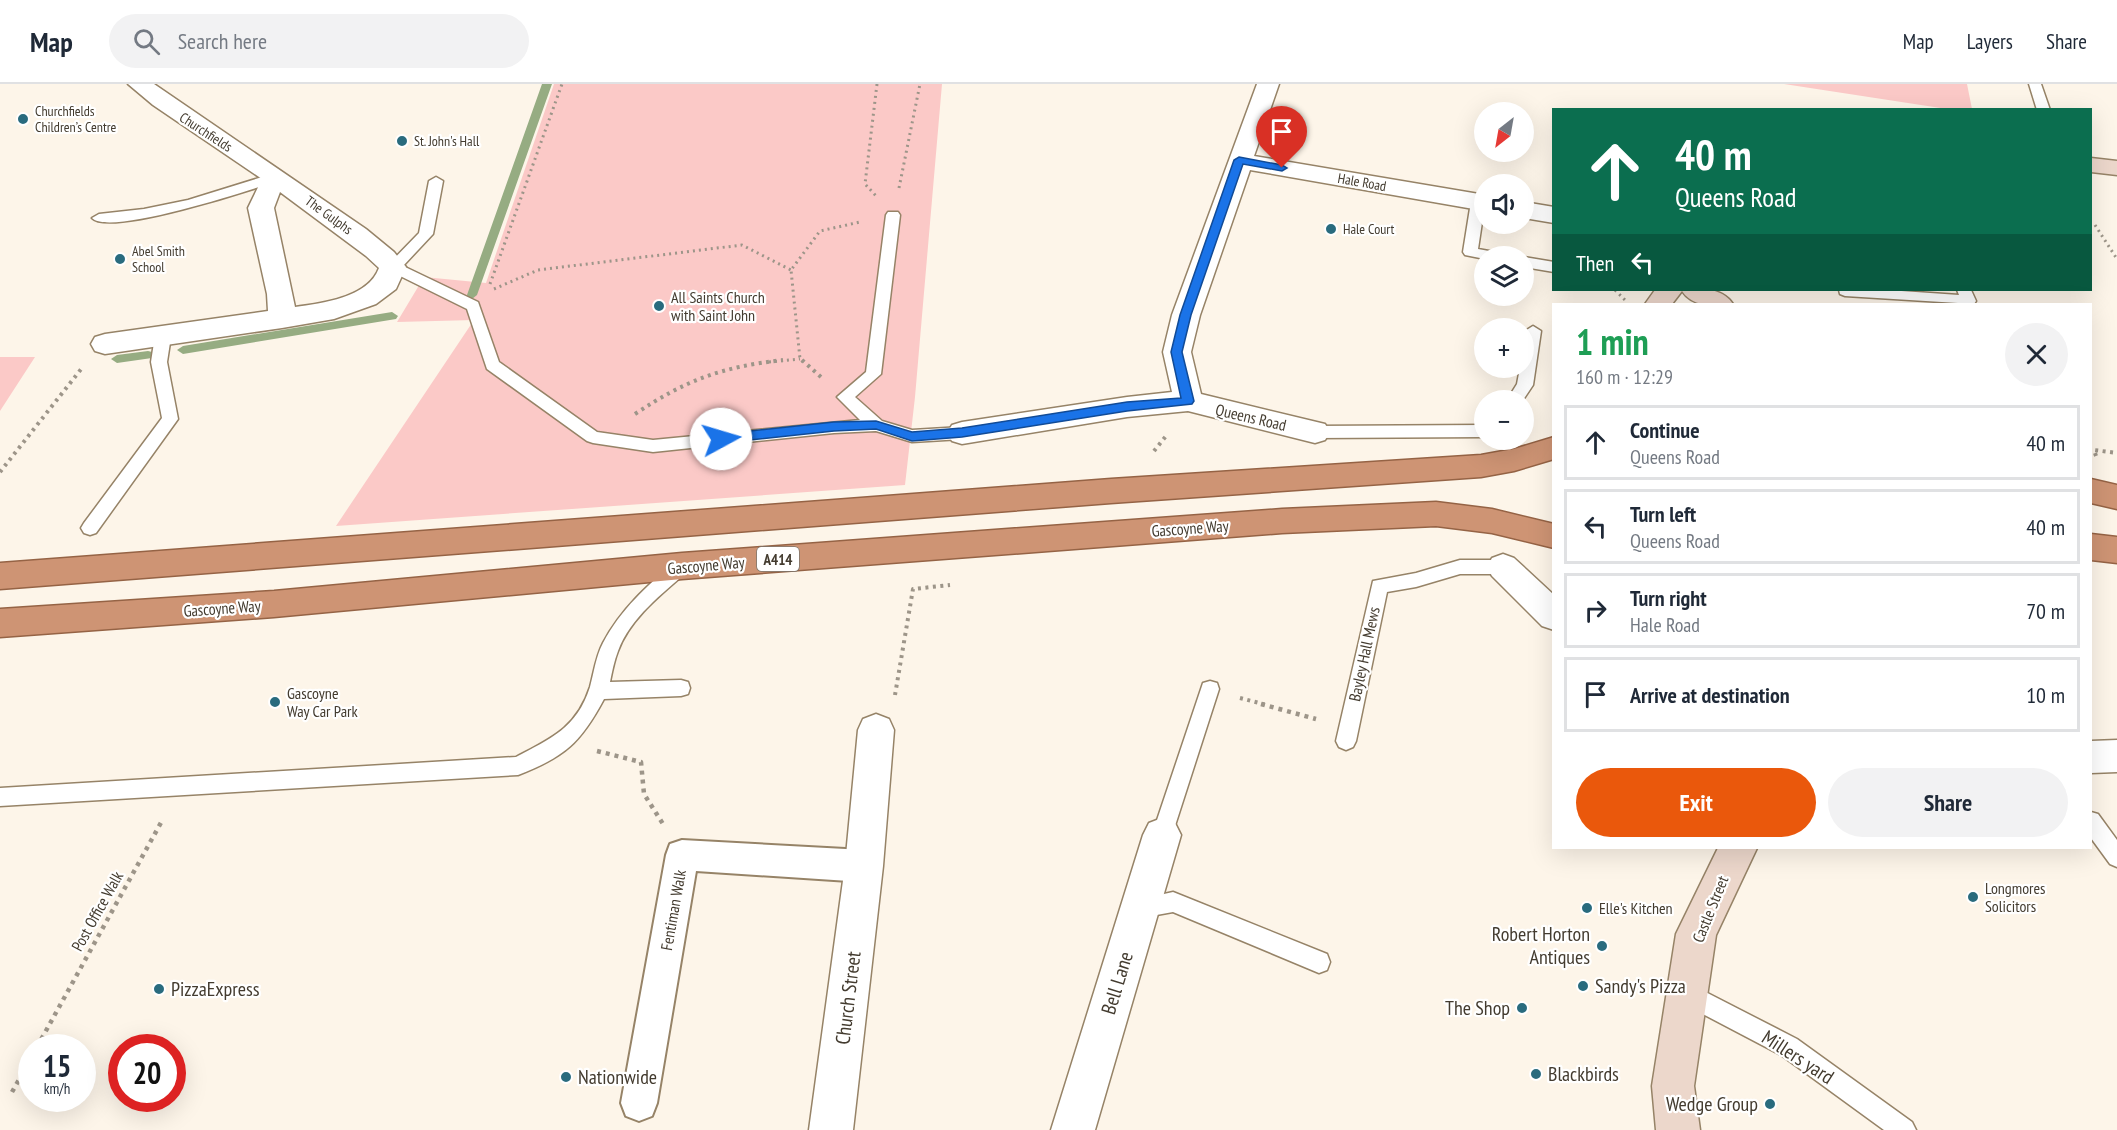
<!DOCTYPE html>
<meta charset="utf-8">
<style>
body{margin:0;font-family:"PT Sans Narrow",sans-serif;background:#f2f2f3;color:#1f2937;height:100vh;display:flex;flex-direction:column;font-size:22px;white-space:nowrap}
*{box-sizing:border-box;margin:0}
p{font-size:20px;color:#747a83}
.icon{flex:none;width:33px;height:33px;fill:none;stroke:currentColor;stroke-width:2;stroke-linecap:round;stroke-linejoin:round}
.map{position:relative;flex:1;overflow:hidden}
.panel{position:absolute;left:1552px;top:219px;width:540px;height:546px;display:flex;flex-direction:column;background:#fff;border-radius:0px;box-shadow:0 6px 24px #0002}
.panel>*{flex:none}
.top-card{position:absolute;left:1552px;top:24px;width:540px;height:183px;border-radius:0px;box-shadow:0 6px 24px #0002;background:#0b6e4f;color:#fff;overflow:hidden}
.needle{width:39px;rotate:211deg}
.buttons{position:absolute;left:1474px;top:18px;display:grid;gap:12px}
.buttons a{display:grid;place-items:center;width:60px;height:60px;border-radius:50%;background:#fff;box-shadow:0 6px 24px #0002;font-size:30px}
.speed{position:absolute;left:18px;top:950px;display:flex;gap:12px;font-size:30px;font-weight:700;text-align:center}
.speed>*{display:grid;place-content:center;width:78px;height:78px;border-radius:50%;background:#fff;box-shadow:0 6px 24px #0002;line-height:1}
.speed small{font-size:15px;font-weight:400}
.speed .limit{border:9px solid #d22;background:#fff;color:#111}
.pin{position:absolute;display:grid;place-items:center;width:51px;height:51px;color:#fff;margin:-62px -26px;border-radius:50% 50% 50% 0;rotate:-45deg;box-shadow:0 0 6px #0007}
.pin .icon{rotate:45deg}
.me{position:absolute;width:66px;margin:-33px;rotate:84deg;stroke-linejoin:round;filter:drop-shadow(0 0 4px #0008)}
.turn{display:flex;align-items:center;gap:21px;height:126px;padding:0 24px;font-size:27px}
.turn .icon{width:78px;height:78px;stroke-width:2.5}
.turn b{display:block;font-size:42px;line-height:51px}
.then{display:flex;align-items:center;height:57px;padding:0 24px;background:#0003;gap:12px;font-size:22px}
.round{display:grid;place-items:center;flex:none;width:63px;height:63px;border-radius:32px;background:#f2f2f3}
.summary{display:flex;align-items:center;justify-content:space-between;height:102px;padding:0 24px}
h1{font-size:36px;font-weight:700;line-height:45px;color:#1e9e55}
.action{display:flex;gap:12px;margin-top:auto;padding:12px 24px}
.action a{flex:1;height:69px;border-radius:36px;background:#ea580c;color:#fff;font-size:24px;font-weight:700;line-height:69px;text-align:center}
.action a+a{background:#f2f2f3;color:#1f2937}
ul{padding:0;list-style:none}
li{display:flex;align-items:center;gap:18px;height:75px;margin:0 12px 9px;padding:0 12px;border:3px solid #e0e1e3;border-radius:0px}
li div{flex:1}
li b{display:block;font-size:22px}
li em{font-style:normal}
header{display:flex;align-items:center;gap:36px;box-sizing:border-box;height:84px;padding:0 30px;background:#fff;border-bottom:2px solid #e0e1e3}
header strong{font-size:28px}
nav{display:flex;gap:33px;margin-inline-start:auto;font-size:21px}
.search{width:420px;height:54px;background:#f2f2f3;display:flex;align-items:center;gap:15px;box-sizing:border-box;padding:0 21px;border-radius:33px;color:#747a83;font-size:22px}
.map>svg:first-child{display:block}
</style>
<header>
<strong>Map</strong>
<div class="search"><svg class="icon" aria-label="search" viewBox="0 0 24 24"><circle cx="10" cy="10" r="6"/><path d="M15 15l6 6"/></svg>Search here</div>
<nav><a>Map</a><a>Layers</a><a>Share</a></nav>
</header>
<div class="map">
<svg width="2117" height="1046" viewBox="0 0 2117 1046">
<rect width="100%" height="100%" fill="#fdf5e9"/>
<!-- green -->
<path fill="#fbc9c7" d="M554 0H942L915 313 905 401 336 442 474 236 397 238 424 193 486 199Z
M1784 0H1967L1972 25H1947Z
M0 273H35L0 327Z"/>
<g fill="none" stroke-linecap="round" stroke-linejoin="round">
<!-- stream -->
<path fill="#96ac82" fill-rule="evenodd" d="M542 0H552L477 211 472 215 468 214 467 211Z
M392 228 398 232 396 235 183 270 177 266 183 262Z
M148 267 152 268V274L117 279 111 275 117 271Z"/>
<defs>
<path id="service" d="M2029 0H2041L2050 26H2037Z
M275 89 282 93 280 96C254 105 109 153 92 134L99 130 144 125 188 116Z
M436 93 443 97 433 150 403 182 478 218 499 278 597 348 653 356 860 336 837 313 866 288 886 131 888 128H898L900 131 881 290 855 313 882 337 912 346 962 343 968 345 970 349 968 353 962 355 912 358 876 347 834 349 653 368 593 359 587 357 487 285 467 225 388 186 386 183 419 149 429 97Z
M1478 114 1485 118 1478 165 1500 169 1502 172H1485V175L1465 171 1463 168 1471 118Z
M1524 173 1554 178V188L1524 183Z
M1839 206H1887L1959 211 1957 206H1971L1976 217 1974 220 1845 212 1840 210Z
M1533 242 1541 247 1533 301 1523 316H1507L1517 300 1520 284H1524L1525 247Z
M163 247 171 252 167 278 178 335 96 449 90 451 84 449 81 444 84 439 162 334 151 278 155 252Z
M1485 341V353L1315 354 1309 352 1307 348 1309 344 1315 342Z
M682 475 688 477 691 482 688 487C663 509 630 534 618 567 614 577 612 588 610 598L681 596 688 598 690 604 688 610 681 612 604 615C581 658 565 673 518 691L0 722V704L516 673C550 655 577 644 590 603 594 588 596 572 603 559 621 525 647 502 676 477Z
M1460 476H1503L1509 478 1512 483 1509 488 1503 490H1460L1416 503 1387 508 1356 657 1353 663 1346 666 1339 663 1336 657 1373 497 1416 489Z
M1210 597 1217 599 1219 605 1172 751 1169 758 1162 761 1155 758 1152 751 1201 605 1203 599Z
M2091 728 2098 730 2117 756V783L2110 780 2091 754Z
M1173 808 1327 870 1330 878 1327 886 1319 889 1173 828 1140 834 1132 831 1129 824 1132 817Z
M1686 898 1797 955 1912 1038 1916 1046H1884L1781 971 1678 917 1675 909 1678 901Z"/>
<path id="pedestrian" d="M682 756 864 766 876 771 880 782 876 793 864 798 696 787 657 1019 652 1032 639 1037 626 1032 621 1019 666 771 670 760Z"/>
<path id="minor" d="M128 0H154L366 145 394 168 406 183 396 205 376 220 334 235 282 244 105 270 95 267 91 260 95 253 105 250 268 227 267 210 248 124 262 95 153 21ZM280 108 366 172 379 184C368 214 322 219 295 223L274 124Z
M1257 0H1279L1254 72 1485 111V127L1250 86 1200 231 1191 268 1201 310 1325 340 1330 348 1325 356 1315 359 1188 327 1127 333 962 360 952 357 947 349 952 341 962 338 1127 313 1172 308 1163 268 1172 231Z
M1524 118 1554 123V139L1524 134Z
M1503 470 1514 474 1554 511V546L1542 542 1492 492 1487 483 1492 474Z
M876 630 889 635 894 646 883 782 853 1046H809L845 782 858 646 863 635Z
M2117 656V688L2091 689V657Z
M1162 734 1175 739 1181 751 1095 1046H1051L1143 751 1149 739Z"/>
<path id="secondary" d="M2091 74 2117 77V91L2091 88Z
M1655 206C1679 206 1718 197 1733 220 1715 222 1693 224 1682 207L1672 220H1645Z
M1718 764H1757L1716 851 1694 1002 1700 1046H1656L1652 1002 1676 850Z"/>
<path id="trunk" d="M1554 353V375L1514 387 1481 393 1111 419 0 505V479L1111 395 1481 371 1514 365Z
M2091 395 2117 401V425L2091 419Z
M1436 418 1492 425 1554 440V464L1492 449 1436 442 1282 449 682 495 274 533 0 553V525L274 507 682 469 1282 425Z
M2091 450 2117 453V479L2091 476Z"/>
</defs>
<!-- service casing -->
<use href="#service" stroke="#968367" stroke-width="3"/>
<!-- pedestrian casing -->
<use href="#pedestrian" stroke="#968367" stroke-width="4"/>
<!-- minor casing -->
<use href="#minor" stroke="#968367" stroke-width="3"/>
<!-- secondary casing -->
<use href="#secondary" stroke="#968367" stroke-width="3"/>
<!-- trunk casing -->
<use href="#trunk" stroke="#956345" stroke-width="3"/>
<!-- path-far2 -->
<path stroke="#9d9589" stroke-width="3" stroke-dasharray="2 4" stroke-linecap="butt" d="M877 0 865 100 877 113
M899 104 920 0
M2095 141 2117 175
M490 200 562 0
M494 205 538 186 742 161 791 186
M1615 206 1625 216
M769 278 800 275
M803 278 800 275 791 186 820 147 860 138"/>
<!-- path-far1 -->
<path stroke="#9d9589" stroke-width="4" stroke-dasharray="3 4.5" stroke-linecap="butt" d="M802 276 822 294
M635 330C686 296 721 283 783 276
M1154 367 1166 352
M2096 372 2094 366 2117 369
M0 388 82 284
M895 611 913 505 950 501
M1240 614 1267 621"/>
<!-- path -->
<path stroke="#9d9589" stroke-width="4.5" stroke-dasharray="4 5" stroke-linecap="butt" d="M1261 620 1316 635
M597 667 641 678 644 710 663 740
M37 963 163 735
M12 1008 32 973"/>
<!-- service -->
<use href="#service" fill="#fff" fill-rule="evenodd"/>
<!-- pedestrian -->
<use href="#pedestrian" fill="#fff" fill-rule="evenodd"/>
<!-- minor -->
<use href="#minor" fill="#fff" fill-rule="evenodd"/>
<!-- secondary -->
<use href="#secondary" fill="#ecd7cb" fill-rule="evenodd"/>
<!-- trunk -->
<use href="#trunk" fill="#ce9474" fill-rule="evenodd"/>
</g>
<!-- route -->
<path fill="#1a73e8" stroke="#114b97" stroke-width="1.5" d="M1239 73 1282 81 1287 84 1282 87 1243 80 1191 231 1182 268 1194 317 1192 320 1127 327 962 353 912 357 876 345 834 347 721 359 714 355 721 350 834 338 876 337 912 348 962 344 1127 318 1181 314 1171 268 1180 231 1234 76Z"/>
<!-- markers -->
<g fill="#296b7e" stroke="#fff" stroke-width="2">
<circle cx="23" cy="35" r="6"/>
<circle cx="402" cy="57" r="6"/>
<circle cx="1331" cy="145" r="6"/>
<circle cx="120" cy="175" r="6"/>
<circle cx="659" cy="222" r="6"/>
<circle cx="275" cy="618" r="6"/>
<circle cx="1973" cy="813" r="6"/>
<circle cx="1587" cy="824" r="6"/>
<circle cx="1602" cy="862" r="6"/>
<circle cx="1583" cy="902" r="6"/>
<circle cx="159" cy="905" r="6"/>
<circle cx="1522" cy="924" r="6"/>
<circle cx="1536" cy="990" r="6"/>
<circle cx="566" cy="993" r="6"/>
<circle cx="1770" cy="1020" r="6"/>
</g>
<g text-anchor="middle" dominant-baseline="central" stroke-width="4.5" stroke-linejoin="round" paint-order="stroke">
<!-- far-poi labels -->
<g font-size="14" fill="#433b2f" stroke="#fff" text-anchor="start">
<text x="35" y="27">Churchfields<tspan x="35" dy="16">Children’s Centre</tspan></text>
<text x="414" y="57">St. John's Hall</text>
<text x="1343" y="145">Hale Court</text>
<text x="132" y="167">Abel Smith<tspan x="132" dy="16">School</tspan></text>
</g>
<!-- far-street labels -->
<g font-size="14" fill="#433b2f" stroke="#fff">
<text transform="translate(206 48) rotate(33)">Churchfields</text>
<text transform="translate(1362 98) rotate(10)">Hale Road</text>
<text transform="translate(329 131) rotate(36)">The Gulphs</text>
</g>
<!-- shield labels -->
<rect fill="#fff" stroke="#7b766d" stroke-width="1.5" x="757" y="463" width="42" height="24" rx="4.5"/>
<g font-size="15" font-weight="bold" fill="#433b2f">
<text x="778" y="475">A414</text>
</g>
<!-- poi labels -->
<g font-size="16" fill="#433b2f" stroke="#fff" text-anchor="start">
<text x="671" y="213">All Saints Church<tspan x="671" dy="18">with Saint John</tspan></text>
<text x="287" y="609">Gascoyne<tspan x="287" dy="18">Way Car Park</tspan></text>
<text x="1985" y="804">Longmores<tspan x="1985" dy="18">Solicitors</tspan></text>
<text x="1599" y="824">Elle's Kitchen</text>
</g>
<!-- street labels -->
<g font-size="16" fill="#433b2f" stroke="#fff">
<text transform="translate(1251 333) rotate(13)">Queens Road</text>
<text transform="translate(1190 444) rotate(-4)">Gascoyne Way</text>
<text transform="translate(706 481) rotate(-5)">Gascoyne Way</text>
<text transform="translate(222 524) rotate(-4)">Gascoyne Way</text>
<text transform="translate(1364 570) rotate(-78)">Bayley Hall Mews</text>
<text transform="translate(1710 825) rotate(-68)">Castle Street</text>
<text transform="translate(673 826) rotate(-80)">Fentiman Walk</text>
<text transform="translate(97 827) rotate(-61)">Post Office Walk</text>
</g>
<!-- near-poi labels -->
<g font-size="20" fill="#433b2f" stroke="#fff" text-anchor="start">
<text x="1590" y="850" text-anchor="end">Robert Horton<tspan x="1590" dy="23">Antiques</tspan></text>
<text x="1595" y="902">Sandy's Pizza</text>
<text x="171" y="905">PizzaExpress</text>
<text x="1510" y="924" text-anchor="end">The Shop</text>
<text x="1548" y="990">Blackbirds</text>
<text x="578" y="993">Nationwide</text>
<text x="1758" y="1020" text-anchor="end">Wedge Group</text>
</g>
<!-- near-street labels -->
<g font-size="20" fill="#433b2f" stroke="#fff">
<text transform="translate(1117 899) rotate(-73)">Bell Lane</text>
<text transform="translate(848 914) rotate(-83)">Church Street</text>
<text transform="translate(1798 973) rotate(33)">Millers yard</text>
</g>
</g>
</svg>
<div class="buttons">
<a><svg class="needle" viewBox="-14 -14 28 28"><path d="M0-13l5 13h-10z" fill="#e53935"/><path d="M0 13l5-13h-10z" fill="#747a83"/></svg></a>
<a><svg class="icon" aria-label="sound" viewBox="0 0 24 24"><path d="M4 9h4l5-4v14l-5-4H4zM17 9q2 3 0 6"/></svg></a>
<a><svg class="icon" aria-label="layers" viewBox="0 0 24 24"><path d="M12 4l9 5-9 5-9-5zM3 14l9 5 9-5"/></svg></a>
<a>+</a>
<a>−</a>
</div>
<div class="speed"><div>15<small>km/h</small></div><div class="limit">20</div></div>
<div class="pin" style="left:1282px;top:84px;background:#d93025"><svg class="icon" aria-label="arrive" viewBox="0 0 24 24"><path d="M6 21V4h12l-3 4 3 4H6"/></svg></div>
<svg class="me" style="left:721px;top:355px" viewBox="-20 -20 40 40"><circle r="19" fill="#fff"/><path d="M0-13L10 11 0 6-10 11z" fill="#1a73e8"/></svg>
<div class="top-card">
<div class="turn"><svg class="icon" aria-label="ahead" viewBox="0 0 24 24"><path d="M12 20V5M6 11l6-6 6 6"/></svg><div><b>40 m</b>Queens Road</div></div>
<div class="then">Then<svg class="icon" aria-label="left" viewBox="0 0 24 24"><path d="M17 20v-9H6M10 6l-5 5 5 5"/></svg></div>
</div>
<section class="panel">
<div class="summary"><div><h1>1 min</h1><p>160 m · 12:29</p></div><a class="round"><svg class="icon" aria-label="close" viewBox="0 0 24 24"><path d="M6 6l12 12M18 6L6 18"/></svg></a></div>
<ul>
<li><svg class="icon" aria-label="ahead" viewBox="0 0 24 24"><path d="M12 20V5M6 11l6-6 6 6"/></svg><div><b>Continue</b><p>Queens Road</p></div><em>40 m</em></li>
<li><svg class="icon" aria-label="left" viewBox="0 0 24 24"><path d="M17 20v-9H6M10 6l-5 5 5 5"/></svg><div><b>Turn left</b><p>Queens Road</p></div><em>40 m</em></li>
<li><svg class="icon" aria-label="right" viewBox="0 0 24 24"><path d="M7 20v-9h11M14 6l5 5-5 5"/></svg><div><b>Turn right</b><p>Hale Road</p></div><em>70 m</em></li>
<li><svg class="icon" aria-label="arrive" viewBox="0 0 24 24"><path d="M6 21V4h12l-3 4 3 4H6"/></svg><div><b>Arrive at destination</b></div><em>10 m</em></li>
</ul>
<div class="action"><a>Exit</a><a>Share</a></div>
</section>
</div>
